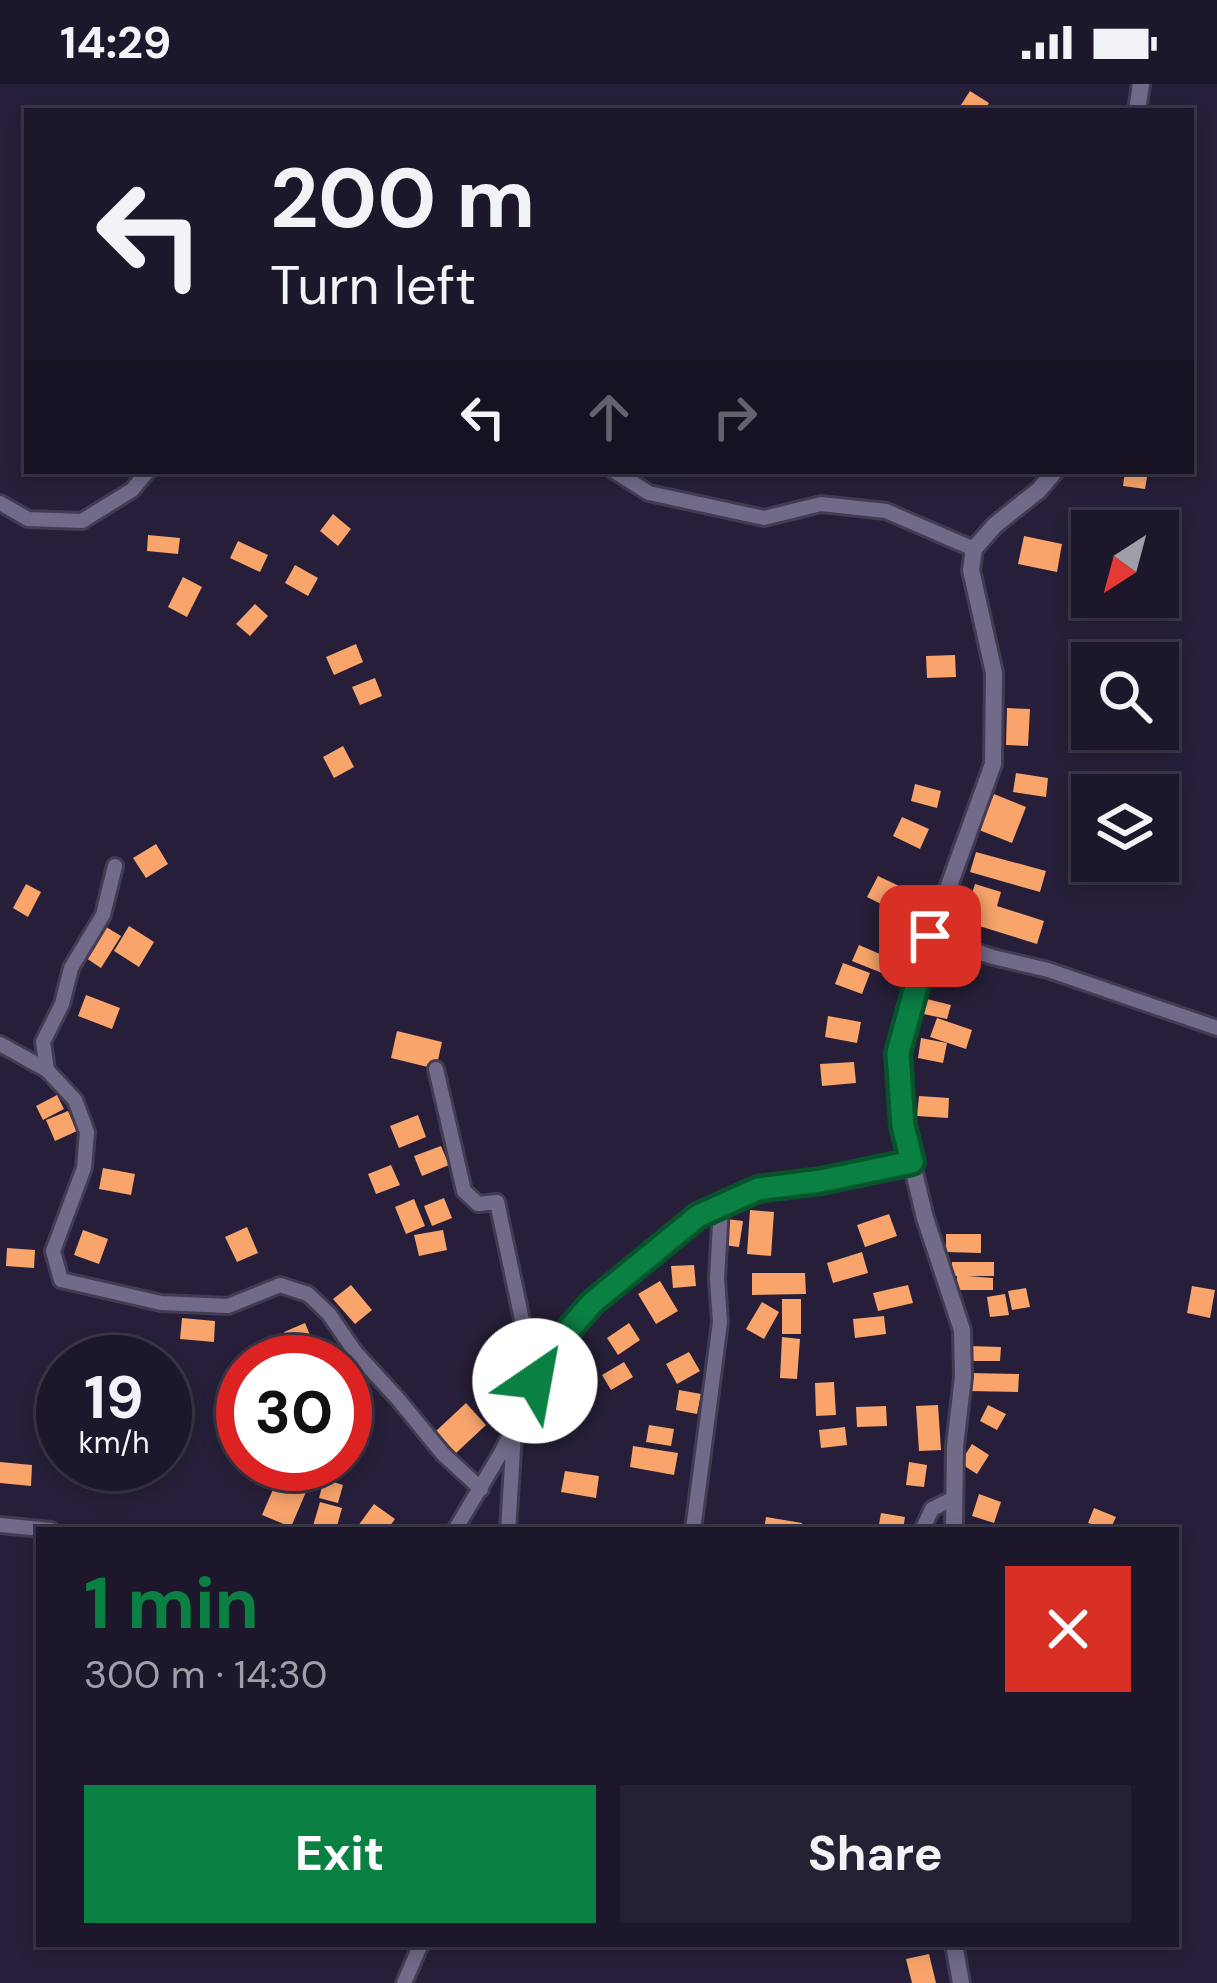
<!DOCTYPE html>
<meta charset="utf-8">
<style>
body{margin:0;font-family:"DM Sans",sans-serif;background:#252033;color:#f1f3f6;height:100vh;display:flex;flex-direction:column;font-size:45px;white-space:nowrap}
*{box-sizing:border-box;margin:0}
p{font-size:39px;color:#a09fa9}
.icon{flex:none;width:66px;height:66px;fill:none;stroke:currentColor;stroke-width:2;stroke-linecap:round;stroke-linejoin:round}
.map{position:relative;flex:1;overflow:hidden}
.sheet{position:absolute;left:36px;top:1443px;width:1143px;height:420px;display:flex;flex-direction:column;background:#1d172b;border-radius:0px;box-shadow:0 6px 18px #0003,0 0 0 3px #3b3647}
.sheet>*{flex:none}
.top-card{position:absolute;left:24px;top:24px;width:1170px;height:366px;border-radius:0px;box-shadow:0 6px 18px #0003,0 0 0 3px #3b3647;background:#1d172b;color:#f1f3f6;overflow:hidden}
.needle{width:78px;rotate:216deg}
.buttons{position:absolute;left:1071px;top:426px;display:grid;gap:24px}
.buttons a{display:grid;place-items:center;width:108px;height:108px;border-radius:0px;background:#1d172b;box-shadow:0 6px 18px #0003,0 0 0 3px #3b3647;font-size:60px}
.speed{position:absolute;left:36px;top:1251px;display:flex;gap:24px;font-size:60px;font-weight:700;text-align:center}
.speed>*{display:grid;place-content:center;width:156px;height:156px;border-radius:50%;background:#1d172b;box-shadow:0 6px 18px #0003,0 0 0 3px #3b3647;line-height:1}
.speed small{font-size:30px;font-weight:400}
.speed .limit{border:18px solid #d22;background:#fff;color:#111}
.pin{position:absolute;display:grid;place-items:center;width:102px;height:102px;color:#fff;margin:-51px;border-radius:24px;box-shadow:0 6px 18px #0006}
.me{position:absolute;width:132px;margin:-66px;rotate:33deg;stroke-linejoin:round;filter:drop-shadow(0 0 9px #0008)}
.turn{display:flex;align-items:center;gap:42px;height:252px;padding:0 48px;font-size:54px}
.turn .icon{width:156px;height:156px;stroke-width:2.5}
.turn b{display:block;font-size:84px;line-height:102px}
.lanes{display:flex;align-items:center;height:114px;padding:0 48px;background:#0003;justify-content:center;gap:60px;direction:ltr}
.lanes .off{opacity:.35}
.round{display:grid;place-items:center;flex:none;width:126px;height:126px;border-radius:0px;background:#252033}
.head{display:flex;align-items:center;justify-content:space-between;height:204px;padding:0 48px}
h1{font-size:72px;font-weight:700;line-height:90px;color:#0b8043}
.cta{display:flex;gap:24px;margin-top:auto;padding:24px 48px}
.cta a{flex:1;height:138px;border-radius:0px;background:#0b8043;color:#fff;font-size:48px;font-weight:700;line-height:138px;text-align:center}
.cta a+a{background:#252033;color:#f1f3f6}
.status{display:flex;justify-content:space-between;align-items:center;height:84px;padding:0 60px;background:#1d172b;direction:ltr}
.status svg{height:33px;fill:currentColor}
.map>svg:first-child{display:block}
</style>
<div class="status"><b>14:29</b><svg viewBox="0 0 49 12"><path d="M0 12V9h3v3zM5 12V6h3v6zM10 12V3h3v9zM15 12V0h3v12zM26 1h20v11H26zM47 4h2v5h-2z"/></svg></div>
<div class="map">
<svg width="1217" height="1899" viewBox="0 0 1217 1899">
<rect width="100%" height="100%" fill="#271f39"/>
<!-- building -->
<path fill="#f9a46b" d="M970 7 989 19 984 27H957Z
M1125 387H1148L1145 405 1123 402Z
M333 430 351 445 338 462 320 447Z
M148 451 180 454 178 470 147 467Z
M1024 452 1062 460 1057 488 1018 480Z
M238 457 268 471 260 488 230 474Z
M295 481 318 494 308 512 285 499Z
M183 493 202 503 187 533 168 523Z
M255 520 268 532 250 552 236 540Z
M356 560 363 578 334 591 326 573Z
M955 571 956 593 927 594 926 572Z
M375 594 382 612 360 621 352 603Z
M1007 624 1030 625 1028 662 1006 661Z
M343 662 354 683 334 694 323 673Z
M1016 689 1048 694 1046 713 1013 708Z
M915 700 941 707 937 724 911 717Z
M994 710 1026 723 1012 759 979 746Z
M902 733 929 745 920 765 893 752Z
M156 760 168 780 146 794 133 774Z
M976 768 1046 787 1040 808 970 788Z
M878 792 918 811 907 833 867 813Z
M26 800 41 808 28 833 13 824Z
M975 800 1001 808 997 822 1044 837 1037 860 963 837Z
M103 841 121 852 101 884 83 872Z
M129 842 154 858 139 883 114 867Z
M859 861 894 876 887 891 852 877Z
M843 879 870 889 862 910 835 900Z
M86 911 120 924 112 945 78 932Z
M923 914 951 921 947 935 919 929Z
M828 932 861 938 857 959 825 953Z
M937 934 972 946 966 965 930 953Z
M397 947 442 958 436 985 391 974Z
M921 954 947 959 943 979 918 974Z
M854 978 856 999 822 1002 820 980Z
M57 1011 64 1025 43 1036 36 1022Z
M919 1012 949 1014 948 1034 917 1032Z
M68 1027 77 1047 55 1057 46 1036Z
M418 1031 426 1053 399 1064 390 1042Z
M441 1062 449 1081 422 1092 414 1072Z
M391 1081 400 1101 376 1110 368 1090Z
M103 1084 135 1090 131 1111 99 1105Z
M444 1114 452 1134 432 1142 424 1122Z
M414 1115 425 1142 406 1150 395 1123Z
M750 1126 774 1128 771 1172 747 1170Z
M889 1130 897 1152 865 1163 857 1141Z
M726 1135 743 1137 739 1163 723 1161Z
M247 1143 258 1169 237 1178 225 1153Z
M83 1146 108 1155 99 1180 74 1171Z
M443 1146 447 1166 419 1172 414 1151Z
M946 1150H981V1169L946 1168Z
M7 1164 35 1166 34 1184 6 1182Z
M862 1168 868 1189 833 1199 827 1179Z
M952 1178H994V1192H968L993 1194V1206H957V1192H952Z
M694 1181 696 1202 673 1204 671 1182Z
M752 1189H805L806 1210 752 1211Z
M660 1197 678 1227 656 1240 638 1210Z
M351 1201 372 1226 355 1240 333 1215Z
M908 1201 913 1219 878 1227 873 1209Z
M1192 1202 1215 1206 1210 1234 1187 1229Z
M1026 1204 1030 1223 1012 1226 1008 1207Z
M1005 1210 1009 1231 990 1233 987 1213Z
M782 1215H801V1250H782Z
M762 1218 779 1228 764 1255 746 1245Z
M884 1232 886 1250 855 1254 853 1235Z
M182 1234 215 1237 214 1258 180 1255Z
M305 1239 319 1272 297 1278 284 1248Z
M629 1239 640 1256 618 1271 607 1254Z
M782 1253 800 1255 797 1295 780 1294Z
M970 1262 1001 1263 1000 1277H970Z
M689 1268 700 1287 677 1300 666 1280Z
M624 1278 633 1293 611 1306 602 1291Z
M969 1289 1019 1290 1018 1308 968 1307Z
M834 1298 836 1331 816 1332 815 1299Z
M679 1306 701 1310 697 1330 676 1326Z
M466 1319 486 1341 456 1369 436 1347Z
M938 1321 941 1366 919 1367 916 1322Z
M988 1321 1006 1330 997 1346 980 1337Z
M886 1322 887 1342 857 1343 856 1323Z
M649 1341 674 1345 671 1362 646 1358Z
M845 1343 847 1361 821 1364 819 1346Z
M972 1360 989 1371 977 1390 960 1379Z
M633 1362 678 1369 674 1391 630 1383Z
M0 1378 32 1381 31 1402 0 1399Z
M909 1378 927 1381 924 1403 906 1401Z
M101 1380H118L113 1406 97 1403Z
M565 1387 599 1392 596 1414 561 1408Z
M324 1395 343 1401 338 1419 319 1414Z
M277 1396 306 1408 291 1443 262 1431Z
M979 1410 1001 1418 994 1439 972 1432Z
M320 1418 342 1424 336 1446 313 1442Z
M374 1420 395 1435 387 1446H355Z
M1094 1424 1116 1433 1110 1446 1088 1439Z
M881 1429 905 1433 903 1446H878Z
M766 1433 802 1439 801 1446H764Z
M929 1870 936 1899H912L906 1875Z"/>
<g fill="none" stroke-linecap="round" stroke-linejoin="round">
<defs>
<path id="minor" d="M614 387 649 409 764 434 821 420 886 427 974 465
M0 419 28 435 82 437 132 406 148 387
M930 852 993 873 1048 886 1217 944
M0 960 47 986 75 1016 87 1048 84 1084 53 1167 61 1196 161 1219 228 1222 280 1201 308 1210 329 1230 355 1268 398 1315 443 1370 481 1405
M436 985 464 1107 478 1120 497 1118 535 1297
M47 986 43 958 62 920 71 884 103 831 115 782
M0 1441 51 1446
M455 1446 502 1367 553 1265 592 1219 639 1178 698 1132 759 1105 821 1097 912 1078
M508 1446 514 1350
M693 1446 720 1238 717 1195 721 1122
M922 1446 932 1425 952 1415
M404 1899 421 1860"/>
<path id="tertiary" d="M1137 27 1141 0
M954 1446 955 1362 963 1293 962 1246 925 1134 903 1042 899 969 925 868 993 680 994 589 971 486 974 465 995 441 1039 406 1055 387
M954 1860 961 1899"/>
</defs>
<!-- minor casing -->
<use href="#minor" stroke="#423b51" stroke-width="20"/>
<!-- tertiary casing -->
<use href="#tertiary" stroke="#423b51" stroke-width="22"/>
<!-- minor -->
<use href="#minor" stroke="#726a89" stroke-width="14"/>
<!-- tertiary -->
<use href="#tertiary" stroke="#726a89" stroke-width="16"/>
</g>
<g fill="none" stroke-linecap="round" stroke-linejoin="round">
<defs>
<path id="route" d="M535 1297 553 1264 592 1219 698 1132 758 1105 821 1097 912 1078 903 1042 898 969 930 852"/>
</defs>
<!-- route casing -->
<use href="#route" stroke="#07532c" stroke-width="30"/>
<!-- route -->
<use href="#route" stroke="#0b8043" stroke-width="21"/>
</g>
</svg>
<div class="buttons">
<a><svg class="needle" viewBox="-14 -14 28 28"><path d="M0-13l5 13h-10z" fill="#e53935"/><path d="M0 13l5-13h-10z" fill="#a09fa9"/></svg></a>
<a><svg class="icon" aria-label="search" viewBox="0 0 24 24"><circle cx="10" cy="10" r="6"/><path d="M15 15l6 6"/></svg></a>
<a><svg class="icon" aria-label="layers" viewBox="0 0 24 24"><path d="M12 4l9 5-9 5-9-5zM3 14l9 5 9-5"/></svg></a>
</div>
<div class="speed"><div>19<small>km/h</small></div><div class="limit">30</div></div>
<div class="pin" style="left:930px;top:852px;background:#d93025"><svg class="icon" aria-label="arrive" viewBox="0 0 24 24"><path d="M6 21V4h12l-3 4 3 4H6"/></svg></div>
<svg class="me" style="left:535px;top:1297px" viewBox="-20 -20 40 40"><circle r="19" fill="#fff"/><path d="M0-13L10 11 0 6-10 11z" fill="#0b8043"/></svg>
<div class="top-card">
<div class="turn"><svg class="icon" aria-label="left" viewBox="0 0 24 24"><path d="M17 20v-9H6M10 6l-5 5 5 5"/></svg><div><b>200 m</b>Turn left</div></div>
<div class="lanes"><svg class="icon" aria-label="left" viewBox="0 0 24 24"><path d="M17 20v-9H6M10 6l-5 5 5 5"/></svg><svg class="icon off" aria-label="ahead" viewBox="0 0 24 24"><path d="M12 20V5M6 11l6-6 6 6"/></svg><svg class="icon off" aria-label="right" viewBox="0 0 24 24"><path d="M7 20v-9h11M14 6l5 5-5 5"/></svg></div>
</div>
<section class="sheet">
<div class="head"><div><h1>1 min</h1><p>300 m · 14:30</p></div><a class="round" style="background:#d93025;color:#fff"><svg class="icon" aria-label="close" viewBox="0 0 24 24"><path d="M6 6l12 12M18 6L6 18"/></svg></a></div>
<div class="cta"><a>Exit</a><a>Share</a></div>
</section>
</div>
